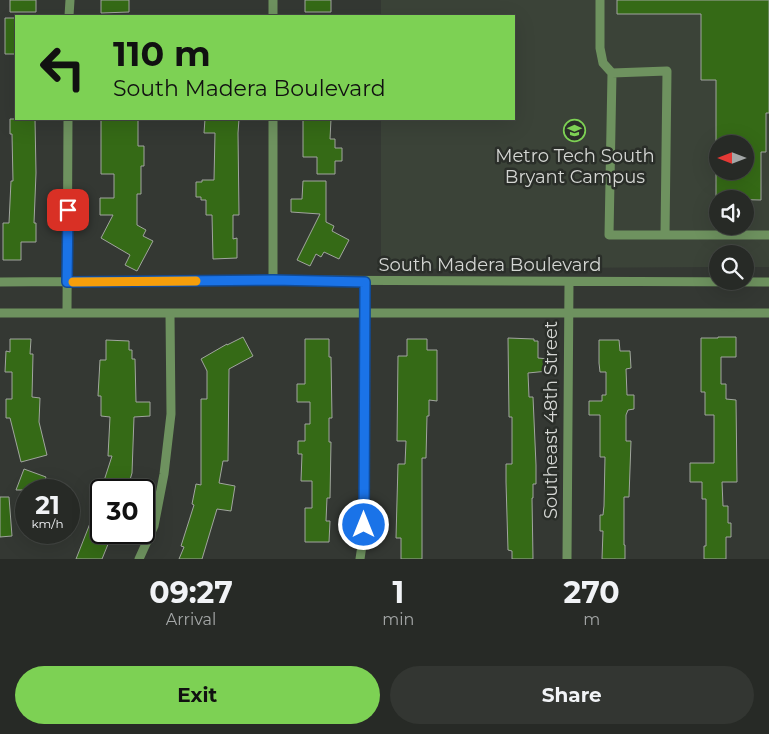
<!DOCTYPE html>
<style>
body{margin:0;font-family:Montserrat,sans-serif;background:#333632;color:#f1f3f6;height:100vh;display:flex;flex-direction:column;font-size:19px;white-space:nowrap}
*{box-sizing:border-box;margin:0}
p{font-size:16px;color:#a4a7a7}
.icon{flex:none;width:28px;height:28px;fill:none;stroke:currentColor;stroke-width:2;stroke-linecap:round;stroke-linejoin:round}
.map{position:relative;height:559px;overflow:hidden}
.details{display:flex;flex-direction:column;background:#272a26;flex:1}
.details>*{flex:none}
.hud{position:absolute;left:15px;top:15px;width:500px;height:105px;border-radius:0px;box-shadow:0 5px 20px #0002,0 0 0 1px #434643;background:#7dd154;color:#111;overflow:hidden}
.needle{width:32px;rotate:270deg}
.fabs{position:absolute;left:709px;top:135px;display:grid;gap:10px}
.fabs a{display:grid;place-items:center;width:45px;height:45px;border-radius:50%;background:#272a26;box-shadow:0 5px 20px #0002,0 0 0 1px #434643;font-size:25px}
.speed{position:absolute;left:15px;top:479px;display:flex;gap:10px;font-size:25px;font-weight:700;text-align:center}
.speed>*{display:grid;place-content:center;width:65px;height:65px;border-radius:50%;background:#272a26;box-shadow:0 5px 20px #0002,0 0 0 1px #434643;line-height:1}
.speed small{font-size:12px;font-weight:400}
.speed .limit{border:2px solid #111;border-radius:8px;background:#fff;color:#111}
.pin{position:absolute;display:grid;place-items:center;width:42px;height:42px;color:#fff;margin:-21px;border-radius:10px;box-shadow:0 2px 8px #0006}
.me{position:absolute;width:55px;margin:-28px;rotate:0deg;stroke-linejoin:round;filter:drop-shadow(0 0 4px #0008)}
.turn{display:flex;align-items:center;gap:18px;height:105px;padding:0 15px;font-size:22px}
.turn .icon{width:65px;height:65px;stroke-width:2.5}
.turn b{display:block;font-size:35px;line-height:42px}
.eta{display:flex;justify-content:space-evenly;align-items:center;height:85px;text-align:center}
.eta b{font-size:30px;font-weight:700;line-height:35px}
.primary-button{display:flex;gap:10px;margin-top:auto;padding:10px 15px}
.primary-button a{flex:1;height:58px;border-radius:30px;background:#7dd154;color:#111;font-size:20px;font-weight:700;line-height:58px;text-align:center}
.primary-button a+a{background:#333632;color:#f1f3f6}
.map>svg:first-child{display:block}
</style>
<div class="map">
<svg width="769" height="559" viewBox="0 0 769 559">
<rect width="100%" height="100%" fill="#343833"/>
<!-- built -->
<path fill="#3b4338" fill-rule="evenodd" d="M381 0H769V267H745V254H718L717 267 381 269V119H514V16H381ZM718 144H745V171H718ZM718 199H745V226H718Z"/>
<!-- building -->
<path fill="#356a16" stroke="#a1a59f" d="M10 0H36V12H10Z
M101 0H129V12L101 13Z
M305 0H331V12H305Z
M617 0H769V113H766V152H761V200L716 199V171H745V144H716V80H701V14H617Z
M5 18H16V54H5Z
M10 119H35L36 173 34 223H36V242H21V260H3V223H9L11 181H13L12 134H10Z
M101 119H138V146H144V166H141V194H137V225L146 230 143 236 153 241 137 271 125 265 130 255 101 238 113 215H100V198H114V174H101Z
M205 119H239L238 133 239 215H233V239L237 238V258L213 259 212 215H206V200H201V197H196V182H202V180H214L215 133H204Z
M303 119H331L330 139H335V148H342V161H335V174H317V157H303Z
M303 181H326V222L334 226 332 231 349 240 339 259 324 252 321 257 316 254 310 266 297 260 320 214 291 212V199H302Z
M243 337 253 356 229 369 228 461H223L219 483 235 486 231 511 217 509 202 559H179L184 547 181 546 194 505 192 504 196 484 201 485V399H207V371L201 359 227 344V345Z
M718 337H736V357H721V384H726V399L736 400 737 482H722L723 506H728V523H731V537H726V559H704V546H706V499H702V482H690V463H714V415H705V392H701V338H718Z
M508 338 534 339V341H538V358L548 359V371L528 373 529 397H533L536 465V484H533V498H532L533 559H512V551L508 550 506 482V464H512V417H509Z
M10 339H31L30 354H33L32 397 40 398 39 422 47 455 21 462 10 418H6V399H12V372H5L6 351 10 352Z
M305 339H329V357H331L332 418H329V442H331L330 498H327L326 521H330L329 542H305V508H312V481H301L302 454H298V441H305V424H310V402H297V384H305Z
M407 339H427V350H437V401L429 400V416H427L426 458H422V559H401V538H396L398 464H405L406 441H397L398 356H407Z
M106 340 129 341V350H132V359H135L136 402H150V416L134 417 132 473 127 490H101L112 456H108L110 417 101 416V396H98L100 360H106Z
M599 340H619L620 351H630L631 368 626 369 627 395H634V409L628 410 626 415V441H631L629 497H624V545H625V559H602L603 531H600V515H603L604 506 605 457H600V415H589V401H602V395H606V372H600L599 363Z
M24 469 46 477 41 490H16Z
M0 497H9L12 536 0 537Z
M100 498H101V532H113L102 559H76Z"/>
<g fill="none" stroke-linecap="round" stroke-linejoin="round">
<!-- minor -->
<path stroke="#6e925f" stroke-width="9" d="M273 0V16
M600 0V48L603 63 612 73 667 71 665 235H769
M69 16 70 0
M612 73 609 235H665
M273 119V280
M0 282 273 280 769 282
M0 313H769
M67 313 68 119
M139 559 154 526 164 474 171 414 170 314
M360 559 365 525V281
M567 559 569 282"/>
</g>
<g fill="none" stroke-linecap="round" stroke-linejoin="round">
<defs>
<path id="route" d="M68 210 67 282 273 280 365 282 364 525"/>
</defs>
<!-- route casing -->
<use href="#route" stroke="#114b97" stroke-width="12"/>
<!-- route -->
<use href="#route" stroke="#1a73e8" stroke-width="9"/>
<!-- slow -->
<path stroke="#f59e0b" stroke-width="9" d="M73 282 196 281"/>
</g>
<!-- icons -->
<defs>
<symbol id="school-ring" viewBox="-11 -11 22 22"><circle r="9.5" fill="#2a2e29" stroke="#7dd154" stroke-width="1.5"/><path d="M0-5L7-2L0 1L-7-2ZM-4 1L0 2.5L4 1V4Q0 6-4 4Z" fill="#7dd154"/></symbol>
</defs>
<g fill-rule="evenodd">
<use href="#school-ring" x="562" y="118" width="25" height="25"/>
</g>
<g text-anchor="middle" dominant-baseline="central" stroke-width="5" stroke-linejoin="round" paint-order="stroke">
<!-- poi labels -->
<g font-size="18" fill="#d4d6d3" stroke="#2a2e29">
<text x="575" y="156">Metro Tech South<tspan x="575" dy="21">Bryant Campus</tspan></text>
</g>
<!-- street labels -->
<g font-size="18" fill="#d4d6d3" stroke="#2a2e29">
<text x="490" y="265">South Madera Boulevard</text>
<text transform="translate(551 420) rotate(-90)">Southeast 48th Street</text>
</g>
</g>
</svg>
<div class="fabs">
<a><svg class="needle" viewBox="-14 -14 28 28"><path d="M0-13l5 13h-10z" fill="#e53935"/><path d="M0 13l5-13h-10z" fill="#a4a7a7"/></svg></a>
<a><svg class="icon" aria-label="sound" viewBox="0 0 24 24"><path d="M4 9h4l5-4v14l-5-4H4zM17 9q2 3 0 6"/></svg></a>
<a><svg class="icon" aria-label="search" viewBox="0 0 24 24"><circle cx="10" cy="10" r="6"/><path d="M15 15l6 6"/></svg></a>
</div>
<div class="speed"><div>21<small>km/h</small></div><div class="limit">30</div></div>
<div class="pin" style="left:68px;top:210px;background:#d93025"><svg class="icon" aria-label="arrive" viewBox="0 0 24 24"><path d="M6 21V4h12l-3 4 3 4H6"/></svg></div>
<svg class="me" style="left:364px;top:525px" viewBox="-20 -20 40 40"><circle r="17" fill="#1a73e8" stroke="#fff" stroke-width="3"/><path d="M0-11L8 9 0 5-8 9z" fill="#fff"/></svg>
<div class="hud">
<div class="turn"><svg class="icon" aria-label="left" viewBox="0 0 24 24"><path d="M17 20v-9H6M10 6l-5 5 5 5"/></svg><div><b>110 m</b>South Madera Boulevard</div></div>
</div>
</div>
<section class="details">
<div class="eta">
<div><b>09:27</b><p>Arrival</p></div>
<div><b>1</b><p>min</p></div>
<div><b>270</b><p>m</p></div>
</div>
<div class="primary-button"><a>Exit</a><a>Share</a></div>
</section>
